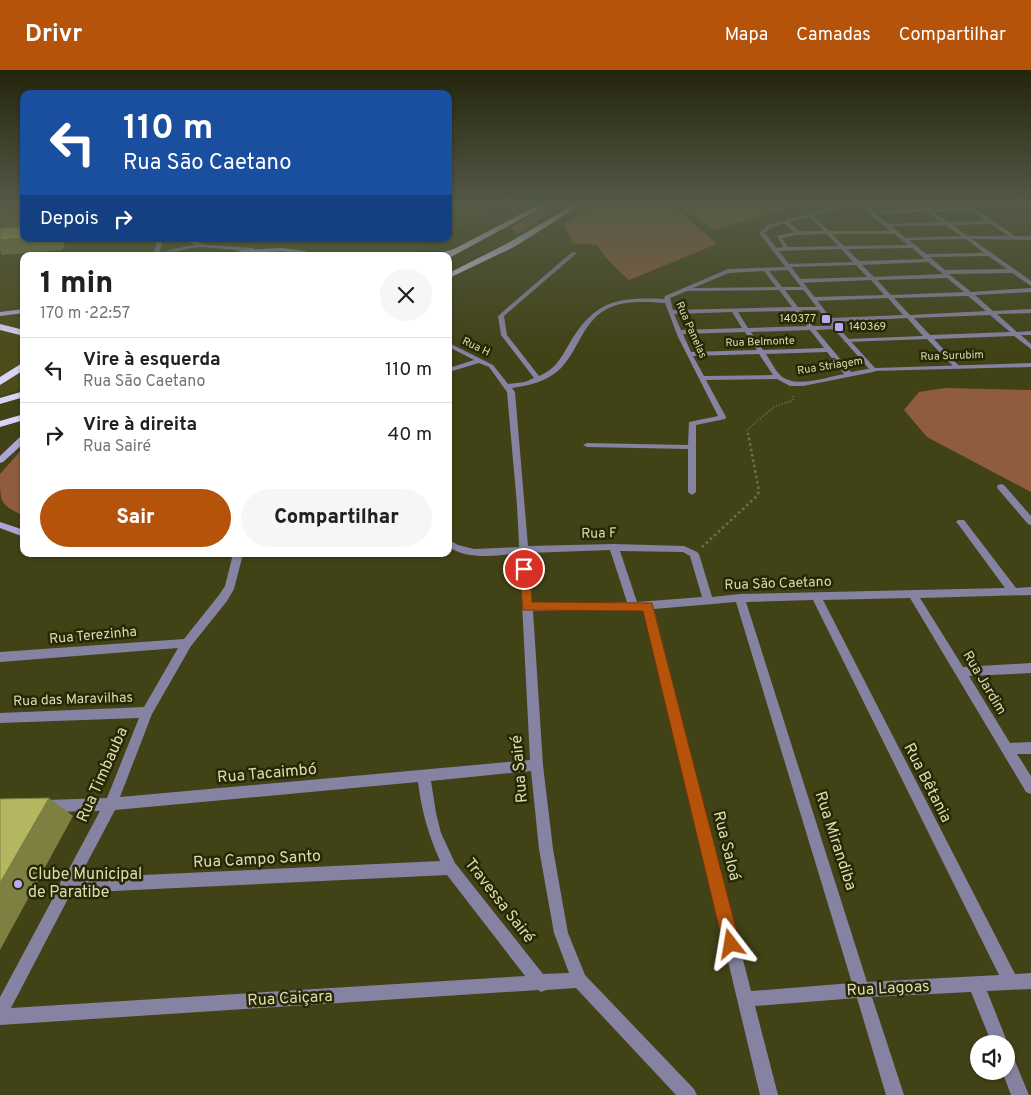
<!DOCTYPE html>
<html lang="pt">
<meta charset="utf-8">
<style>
body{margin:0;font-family:Overpass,sans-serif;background:#f6f6f6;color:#202124;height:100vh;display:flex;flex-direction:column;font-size:19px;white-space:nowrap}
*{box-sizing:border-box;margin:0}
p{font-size:16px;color:#757577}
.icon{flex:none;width:28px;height:28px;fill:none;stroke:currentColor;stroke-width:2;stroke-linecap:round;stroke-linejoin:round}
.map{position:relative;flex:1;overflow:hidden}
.details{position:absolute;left:20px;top:182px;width:432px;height:305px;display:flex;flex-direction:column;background:#fff;border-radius:10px;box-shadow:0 1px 4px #0004}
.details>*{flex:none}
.top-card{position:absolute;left:20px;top:20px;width:432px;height:152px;border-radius:10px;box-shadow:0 1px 4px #0004;background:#1a4fa0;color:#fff;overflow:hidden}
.fabs{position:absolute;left:970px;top:965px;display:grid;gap:10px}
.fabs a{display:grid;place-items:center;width:45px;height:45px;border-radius:50%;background:#fff;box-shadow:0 1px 4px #0004;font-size:25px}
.pin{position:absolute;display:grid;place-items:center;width:42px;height:42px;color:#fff;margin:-21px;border:2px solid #fff;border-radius:50%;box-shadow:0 1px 5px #0007}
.me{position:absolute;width:55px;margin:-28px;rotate:346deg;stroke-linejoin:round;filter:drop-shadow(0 0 4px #0008)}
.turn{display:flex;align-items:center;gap:18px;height:105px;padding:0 20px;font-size:22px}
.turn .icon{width:65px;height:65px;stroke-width:2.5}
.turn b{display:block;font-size:35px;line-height:42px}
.then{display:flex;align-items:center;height:48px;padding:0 20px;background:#0003;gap:10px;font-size:19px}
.round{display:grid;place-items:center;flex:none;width:52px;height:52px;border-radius:26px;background:#f6f6f6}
.overview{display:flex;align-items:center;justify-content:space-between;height:85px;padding:0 20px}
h1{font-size:30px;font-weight:800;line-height:38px}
.button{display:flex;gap:10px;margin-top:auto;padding:10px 20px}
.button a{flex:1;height:58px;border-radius:30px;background:#b45309;color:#fff;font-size:20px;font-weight:800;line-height:58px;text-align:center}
.button a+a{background:#f6f6f6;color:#202124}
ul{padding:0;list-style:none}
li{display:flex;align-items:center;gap:15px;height:65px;padding:0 20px;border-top:1px solid #e0e0e0}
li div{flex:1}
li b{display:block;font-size:19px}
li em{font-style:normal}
header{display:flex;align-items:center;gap:30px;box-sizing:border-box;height:70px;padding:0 25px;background:#b45309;color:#fff}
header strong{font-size:24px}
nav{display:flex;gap:28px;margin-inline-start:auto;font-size:18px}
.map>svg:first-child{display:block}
</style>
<header>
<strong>Drivr</strong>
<nav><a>Mapa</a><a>Camadas</a><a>Compartilhar</a></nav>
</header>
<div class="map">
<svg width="1031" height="1025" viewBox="0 0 1031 1025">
<rect width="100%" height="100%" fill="#414216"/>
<!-- built -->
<path fill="#4b4c1a" d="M0 135H24V169H440L406 186H24V319L0 326Z
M449 135H504L449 164Z"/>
<!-- green -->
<path fill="#8f5c3f" d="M0 135H24V156L0 157Z
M550 135H564L517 164 511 157Z
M592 135H673L717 174 629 210 608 190 597 175 573 173 563 154Z
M678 135H802L714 160Z
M266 180 302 182 315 186H233Z
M946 318 1031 320V422L927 367 904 340 919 322Z
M24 377V446C0 434 0 434 0 404Z"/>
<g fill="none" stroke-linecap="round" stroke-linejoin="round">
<!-- path-far1 -->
<path stroke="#707146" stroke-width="2" stroke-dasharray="1 2" stroke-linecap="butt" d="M748 364 747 360 775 336 792 331 794 324"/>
<!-- path -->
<path stroke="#707146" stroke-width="2.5" stroke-dasharray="2.5 3" stroke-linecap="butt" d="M702 477 757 426 759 421 748 363"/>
<!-- service -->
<path fill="#8682a2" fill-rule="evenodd" d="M449 470 458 475 474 479 523 477 527 480 523 483C500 485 469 491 449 477Z"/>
<!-- minor -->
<path fill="#8682a2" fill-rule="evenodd" d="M859 135H864L872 141 924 139 919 135H924L929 139 967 138 964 135H970L1015 166H1031V170L972 169 1031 211V216L1012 203 949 204 971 222 1031 218V222L975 225 993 241 1031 239V243L997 244 1017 262 1031 261V265H1021L1031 274V279L1014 266 934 269 958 295 959 296 956 298 954 297 927 269 845 272 844 271 847 269 923 266 907 248 830 252 827 250 830 248 903 245 888 228 813 231 810 229 813 227 884 225 871 210 799 213 796 211 799 209 867 207 856 195 791 197 789 200 769 201 782 217H807V219L805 220H785L798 237H821L822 238 819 240H801L813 256H837V258L835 259 816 260 851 302 873 298 877 300 873 302 803 316H790L777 309 706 310 726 347 725 349 696 355V422L692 425 688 422V379L587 377 583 375 587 373 688 375 689 352 718 346 678 267 665 233C648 232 628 230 611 237 583 249 580 278 561 298 549 311 528 316 512 318L515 322 528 476 614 474 684 476 697 482 699 484 712 527 740 524 1005 518 958 454 956 452 958 450H964L1016 518 1031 517V525L920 528 963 597 1031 593V603L969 606 1010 673 1031 672V684H1017L1031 706V724L1026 722 910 528 823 530 1015 904 1031 903V919L987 921 1008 974 1006 979V974H992L971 922 872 927 904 1025H886L857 928 755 936 778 1025H760L644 540 533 541 543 695 553 779 568 863 585 905 694 1019 697 1025H676L576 918 546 920 541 922 538 920 0 955V927L59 817 61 811 63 810 100 741 46 742 41 741 39 736 41 731 46 730 107 728 139 648 0 653V643L144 637 178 578 0 592V582L184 569 219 525 225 516 233 484H243L234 519 227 531 191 576 152 644 120 727 530 690 517 435 507 322 489 297 479 293 449 302V298L474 290 449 277V273L493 295 508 314 525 312 534 308 501 265 498 246 572 182 577 183 504 246 507 265 539 306C554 300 560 290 568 276 594 231 615 227 664 229L665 226 728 199 785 197 787 194 853 192 841 179 774 181 771 179 783 177 777 166 794 162 784 153V151H788L799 161H824L810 147 812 145 829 161H890ZM971 140 986 151 948 152 933 142ZM927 142 941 152 888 154 875 143ZM991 154 1008 166H968L952 155ZM945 155 961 166 906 168 891 156ZM827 164 838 176 788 177 782 168 798 165ZM832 164H894L908 175 844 176ZM966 169 984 183 926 184 909 170ZM912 178 925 189 859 191 847 179ZM988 186 1007 199 945 200 930 187ZM928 192 943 204 874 207 862 195ZM764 201 776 217 693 218 729 203ZM947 208 964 222 891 225 877 210ZM779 220 792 237 673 240 670 228 687 221ZM968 226 986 241 910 245 894 228ZM795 241 807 256 748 258 738 242ZM732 242 742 258 681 260 674 244ZM990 245 1010 262 930 265 914 248ZM810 260 824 278 763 280 751 262ZM745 262 757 280 691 282 683 264ZM827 282 844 304C826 307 794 320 779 304 774 298 770 290 766 284ZM759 284 773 305 704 306 693 286ZM610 480 627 532 532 533 529 483ZM620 481 683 482 690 486 702 527 637 532ZM813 530 999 905 867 912 746 532ZM736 532 852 913 751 921 654 539ZM531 701 539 779 554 863 569 903 543 904 455 793 441 763 436 743 431 711ZM418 712C422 743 428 763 440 791L79 808 115 740ZM447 805 525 906 11 938 71 823Z
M1001 414 1004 415 1031 446V455L1028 454 998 419 997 417 998 415Z
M1006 982 1012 984 1029 1025H1011L1002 1001H1006Z"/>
<!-- tertiary -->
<path fill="#8682a2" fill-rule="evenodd" d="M841 135H850L772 157 765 163 837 256 875 298 1031 293V297L871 301 833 258 759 163 768 155Z
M158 169H163L159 184 173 179 196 175 181 169H187L207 175 253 178 256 180 253 182C236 180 218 178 201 177 184 177 170 186 153 186Z"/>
<!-- secondary -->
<path fill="#ada6d9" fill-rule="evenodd" d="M281 178 305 181 320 186 281 181 217 186 244 180Z
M24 239V243L0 246V242Z
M21 366H24V373L3 392 0 393V386Z
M0 452 24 460V467L0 458Z"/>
<!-- trunk -->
<path fill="#d8d4f7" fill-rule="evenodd" d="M538 135H547L449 188 430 186 454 179Z
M573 135H581L514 177 449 208V203L508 173Z
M0 254 24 260V266L0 260Z
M24 292V300L0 315V307Z
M24 321V327L0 334V328Z
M24 344V350L0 357V351Z"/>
</g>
<!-- shaded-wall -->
<path fill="#7e8042" d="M0 163 24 169H62L65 175 62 180 2 185 0 180Z
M49 728 73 746 0 880V813Z"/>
<!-- building -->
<path fill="#b4b75f" stroke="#7e8042" d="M24 156V168L0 170V158Z
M49 728 0 813V729Z"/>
<!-- sky -->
<linearGradient id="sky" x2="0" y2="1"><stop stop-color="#24240c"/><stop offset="0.48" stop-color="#545a47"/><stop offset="1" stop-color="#545a47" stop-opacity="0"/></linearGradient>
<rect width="1031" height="279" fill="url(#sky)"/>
<!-- route -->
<path fill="#b45309" stroke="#753606" d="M524 495 530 499 532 532 652 533 740 874 737 880 731 883 725 880 723 874 643 541 523 540 519 499Z"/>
<!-- markers -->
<g fill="#b7abf8" stroke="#282804" stroke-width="2">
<rect x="821" y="244" width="10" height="10" rx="2.5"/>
<rect x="834" y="252" width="10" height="10" rx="2.5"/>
<circle cx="18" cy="814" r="5"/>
</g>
<g text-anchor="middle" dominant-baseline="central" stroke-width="5" stroke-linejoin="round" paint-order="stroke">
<!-- far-poi labels -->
<g font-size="11" fill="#d9dcb3" stroke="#282804" text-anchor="end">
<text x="816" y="249">140377</text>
<text x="849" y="257" text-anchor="start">140369</text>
</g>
<!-- far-street labels -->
<g font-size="11" fill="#d9dcb3" stroke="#282804">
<text transform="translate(691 260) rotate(66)">Rua Panelas</text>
<text transform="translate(760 272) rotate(-2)">Rua Belmonte</text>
<text transform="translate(476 277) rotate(26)">Rua H</text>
<text transform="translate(952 286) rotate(-2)">Rua Surubim</text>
<text transform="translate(830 296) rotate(-9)">Rua Striagem</text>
</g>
<!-- street labels -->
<g font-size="14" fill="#d9dcb3" stroke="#282804">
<text transform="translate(599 464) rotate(-1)">Rua F</text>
<text transform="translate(778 514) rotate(-2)">Rua São Caetano</text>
<text transform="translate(93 566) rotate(-5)">Rua Terezinha</text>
<text transform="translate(984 613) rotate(59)">Rua Jardim</text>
<text transform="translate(73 630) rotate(-2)">Rua das Maravilhas</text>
</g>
<!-- near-street labels -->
<g font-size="16" fill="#d9dcb3" stroke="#282804">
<text transform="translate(520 699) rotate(-95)">Rua Sairé</text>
<text transform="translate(267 704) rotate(-5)">Rua Tacaimbó</text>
<text transform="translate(103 705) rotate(-66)">Rua Timbauba</text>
<text transform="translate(927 713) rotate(63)">Rua Bêtania</text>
<text transform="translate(835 771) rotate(72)">Rua Mirandiba</text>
<text transform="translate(726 776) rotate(76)">Rua Saloá</text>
<text transform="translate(257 790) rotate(-3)">Rua Campo Santo</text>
<text transform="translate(499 831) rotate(52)">Travessa Sairé</text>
<text transform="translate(888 919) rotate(-3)">Rua Lagoas</text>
<text transform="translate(290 929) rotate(-3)">Rua Caiçara</text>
</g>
<!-- near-poi labels -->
<g font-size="16" fill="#d9dcb3" stroke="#282804" text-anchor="start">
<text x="28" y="805">Clube Municipal<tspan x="28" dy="18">de Paratibe</tspan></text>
</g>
</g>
</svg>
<div class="fabs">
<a><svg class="icon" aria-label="sound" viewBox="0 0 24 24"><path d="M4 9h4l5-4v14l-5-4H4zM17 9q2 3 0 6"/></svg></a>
</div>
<div class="pin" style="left:524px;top:499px;background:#d93025"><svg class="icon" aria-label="arrive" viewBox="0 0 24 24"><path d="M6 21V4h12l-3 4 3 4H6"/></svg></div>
<svg class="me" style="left:731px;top:874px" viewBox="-20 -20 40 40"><path d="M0-17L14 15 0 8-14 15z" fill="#b45309" stroke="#fff" stroke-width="4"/></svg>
<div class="top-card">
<div class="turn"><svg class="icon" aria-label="left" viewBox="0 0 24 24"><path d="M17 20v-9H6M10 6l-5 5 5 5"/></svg><div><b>110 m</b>Rua São Caetano</div></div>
<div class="then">Depois<svg class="icon" aria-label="right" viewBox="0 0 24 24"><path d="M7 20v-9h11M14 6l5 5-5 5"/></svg></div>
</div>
<section class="details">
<div class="overview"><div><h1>1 min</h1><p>170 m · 22:57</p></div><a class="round"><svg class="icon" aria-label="close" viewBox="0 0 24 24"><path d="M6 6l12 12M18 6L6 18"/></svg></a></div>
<ul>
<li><svg class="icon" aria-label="left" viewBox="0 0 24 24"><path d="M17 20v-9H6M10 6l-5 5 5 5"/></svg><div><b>Vire à esquerda</b><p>Rua São Caetano</p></div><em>110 m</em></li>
<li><svg class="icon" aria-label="right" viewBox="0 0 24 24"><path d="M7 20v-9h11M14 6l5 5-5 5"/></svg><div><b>Vire à direita</b><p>Rua Sairé</p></div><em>40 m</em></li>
</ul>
<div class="button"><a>Sair</a><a>Compartilhar</a></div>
</section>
</div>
